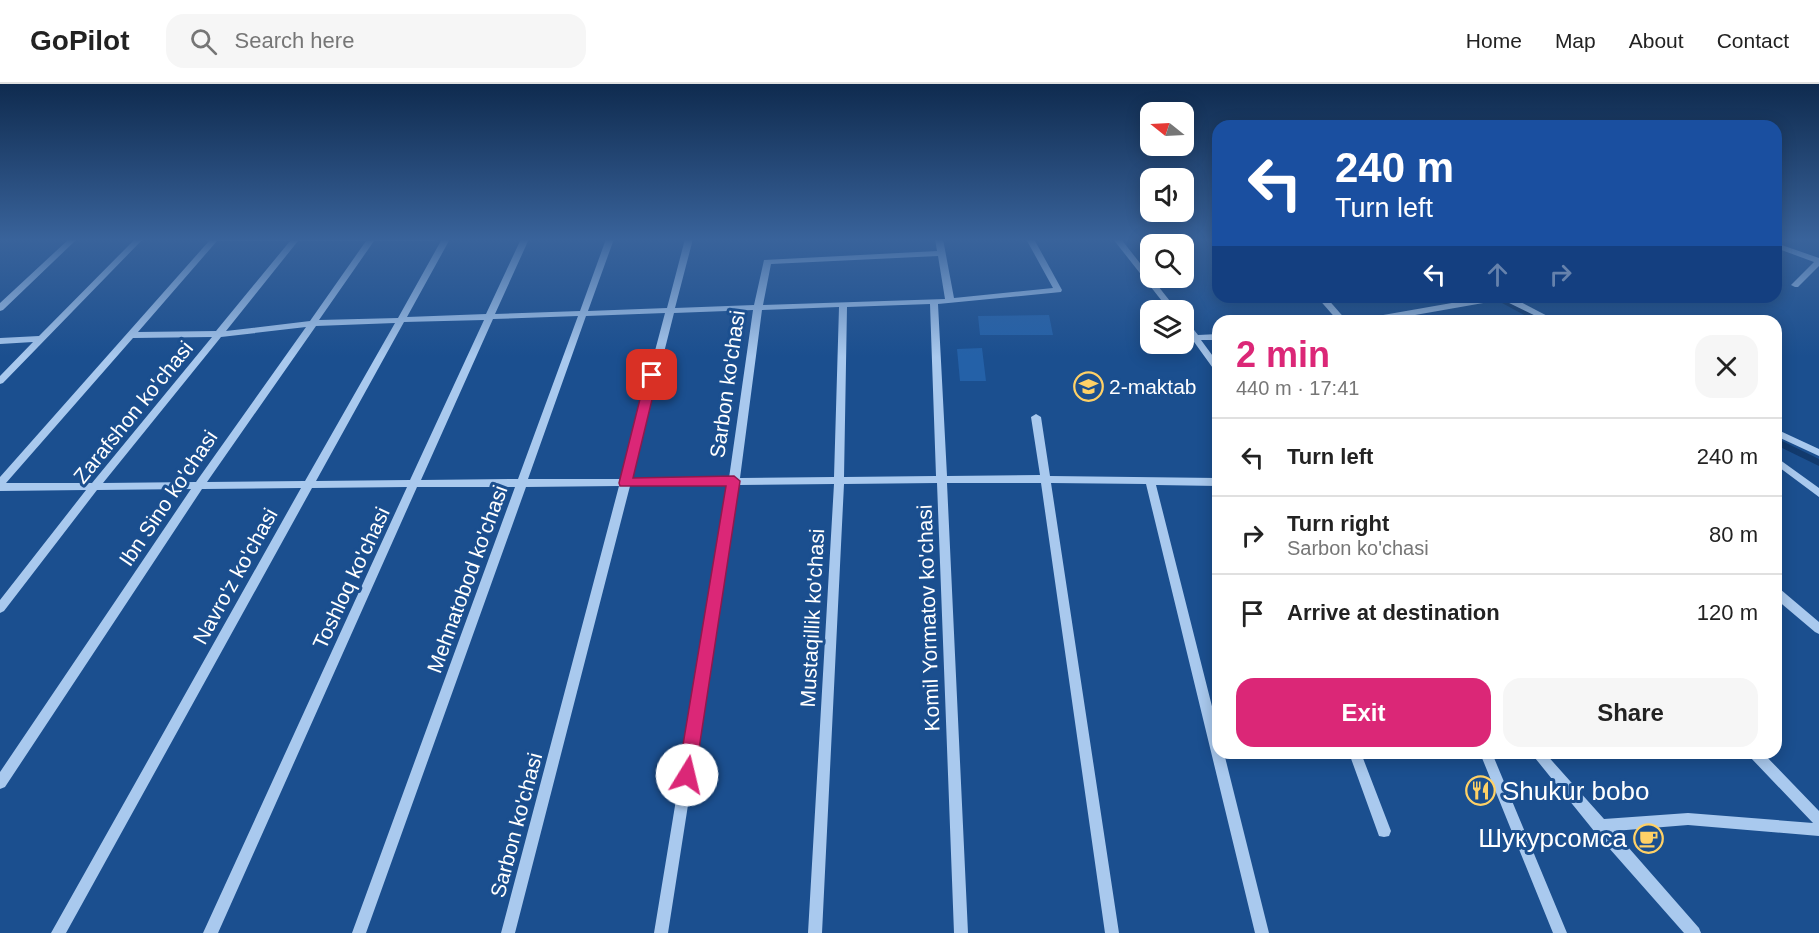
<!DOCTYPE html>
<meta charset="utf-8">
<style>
body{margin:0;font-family:Arial,sans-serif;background:#f6f6f6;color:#222;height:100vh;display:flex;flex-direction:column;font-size:22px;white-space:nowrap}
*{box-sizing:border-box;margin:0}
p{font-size:20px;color:#767676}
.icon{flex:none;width:33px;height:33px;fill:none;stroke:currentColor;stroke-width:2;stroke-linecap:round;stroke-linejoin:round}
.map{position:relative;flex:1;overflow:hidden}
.side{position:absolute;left:1212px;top:231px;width:570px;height:444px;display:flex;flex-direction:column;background:#fff;border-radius:18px;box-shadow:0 3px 15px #0003}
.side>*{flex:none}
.guide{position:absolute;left:1212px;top:36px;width:570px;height:183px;border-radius:18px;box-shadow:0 3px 15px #0003;background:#1a4fa0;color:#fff;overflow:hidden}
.needle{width:39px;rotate:288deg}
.fabs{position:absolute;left:1140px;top:18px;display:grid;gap:12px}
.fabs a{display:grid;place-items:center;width:54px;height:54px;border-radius:12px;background:#fff;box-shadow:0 3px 15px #0003;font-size:30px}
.pin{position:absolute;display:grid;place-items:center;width:51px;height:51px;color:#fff;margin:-26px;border-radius:12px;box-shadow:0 3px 9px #0006}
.me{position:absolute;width:66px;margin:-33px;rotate:9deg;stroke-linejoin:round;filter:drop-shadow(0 0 4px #0008)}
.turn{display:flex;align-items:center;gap:21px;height:126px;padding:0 24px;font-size:27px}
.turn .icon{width:78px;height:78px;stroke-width:2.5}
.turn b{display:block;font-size:42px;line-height:51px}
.lanes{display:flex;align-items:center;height:57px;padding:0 24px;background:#0003;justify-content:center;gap:30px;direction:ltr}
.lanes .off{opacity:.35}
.round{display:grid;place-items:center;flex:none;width:63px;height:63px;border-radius:18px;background:#f6f6f6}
.headline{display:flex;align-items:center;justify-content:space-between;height:102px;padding:0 24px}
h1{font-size:36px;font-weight:700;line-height:45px;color:#db2777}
.button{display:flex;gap:12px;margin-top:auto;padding:12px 24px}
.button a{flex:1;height:69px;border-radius:18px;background:#db2777;color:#fff;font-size:24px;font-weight:700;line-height:69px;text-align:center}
.button a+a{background:#f6f6f6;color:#222}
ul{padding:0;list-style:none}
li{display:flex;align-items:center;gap:18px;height:78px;padding:0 24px;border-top:2px solid #e0e0e0}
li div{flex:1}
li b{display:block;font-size:22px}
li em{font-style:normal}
header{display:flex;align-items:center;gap:36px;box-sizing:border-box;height:84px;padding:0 30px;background:#fff;border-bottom:2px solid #e0e0e0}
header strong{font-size:28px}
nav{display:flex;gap:33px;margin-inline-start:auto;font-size:21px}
.search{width:420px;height:54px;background:#f6f6f6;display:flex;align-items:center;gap:15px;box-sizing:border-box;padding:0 21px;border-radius:18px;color:#767676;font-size:22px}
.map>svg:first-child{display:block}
</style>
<header>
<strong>GoPilot</strong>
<div class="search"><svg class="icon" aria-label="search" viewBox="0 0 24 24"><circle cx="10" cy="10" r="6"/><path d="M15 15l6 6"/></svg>Search here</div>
<nav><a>Home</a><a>Map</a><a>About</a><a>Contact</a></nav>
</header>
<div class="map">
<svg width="1819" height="849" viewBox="0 0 1819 849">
<rect width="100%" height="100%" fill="#1b4f8f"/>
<!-- green -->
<path fill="#2461a8" d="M1049 231 1053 251H980L978 232Z
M982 264 986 297H960L957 265Z"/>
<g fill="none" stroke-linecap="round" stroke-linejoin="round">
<!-- canal -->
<path fill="#123a6d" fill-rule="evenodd" d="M1491 213H1501L1546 237H1535Z
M1776 354 1819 375V382L1776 361Z"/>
<!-- minor -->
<path fill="#a9c9ee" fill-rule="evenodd" d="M69 155H77L3 226 0 227V219Z
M135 155H143L3 299 0 300V292L33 258 0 260V254L39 252Z
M205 155H437L433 157H374L319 236 398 234 442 155H450L407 233 486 230 521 155H529L495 230 580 227 606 155H614L588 227 667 224 685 155H693L675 224 754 221 764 176 937 167 935 155H943L954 214 1053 204 1026 155H1034L1062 206 1061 208 938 220 947 392 1040 391 1031 333 1036 330 1041 333 1050 392 1218 394V402L1156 401 1218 646V669H1224L1269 849H1255L1146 400 1051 399 1119 849H1105L1041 399H947L968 849H954L937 399 844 400 822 849H808L834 400 738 401 668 849H654L728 401 630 402 515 849H501L619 402 526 403 366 849H352L515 403H417L218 849H203L407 403 312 404 66 849H51L301 404 202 405 5 703 0 705V688L191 405 97 406 4 527 0 529V516L86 406 0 407V393L209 157ZM217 157H290L216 247 138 248ZM298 157H366L310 237 226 247ZM938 172 945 215 763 221 771 180ZM930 220 936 392 844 393 847 223ZM839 223 834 393 740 394 762 226ZM753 226 729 394 632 395 674 229ZM665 229 621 395H528L586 232ZM578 232 518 395 421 396 493 235ZM484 236 410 396 316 397 404 238ZM395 239 305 397 207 398 316 242ZM306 243 196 398 103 399 221 253ZM212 253 92 399H6L133 254Z
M1113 155H1121L1177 226H1169Z
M1776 159 1819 174V182L1798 203H1795L1791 201 1814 178 1776 164Z
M1317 213H1326L1347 237H1338Z
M1486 213 1489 214V218L1381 237H1362L1366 234Z
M1502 213H1511L1557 237H1546L1503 216Z
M1184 236 1187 237 1198 251 1218 250V256H1201L1218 279V288L1215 287 1184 244Z
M1776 345 1819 365V372L1776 352Z
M1776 373 1819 404V413L1776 381Z
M1776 504 1780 505 1819 538V550L1815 548 1776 515Z
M1349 669H1361L1391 747 1389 752 1384 753 1379 752Z
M1480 669H1492L1567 849H1553Z
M1531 669H1545L1604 735 1688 729 1813 739 1750 673 1749 669H1763L1819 727V752L1688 741 1614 747 1699 844 1701 849H1684L1594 747Z"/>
</g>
<!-- sky -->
<linearGradient id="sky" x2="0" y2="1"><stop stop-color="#0f2b4f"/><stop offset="0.57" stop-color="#39639b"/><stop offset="1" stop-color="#39639b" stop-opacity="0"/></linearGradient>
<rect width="1819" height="273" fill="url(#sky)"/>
<!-- route -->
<path fill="#db2777" stroke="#8e194d" stroke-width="1.5" d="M652 288 658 291 633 394 734 392 740 397 695 691 693 696 687 699 680 696 678 691 726 402H620L619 399 646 291Z"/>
<!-- icons -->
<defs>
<symbol id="school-ring" viewBox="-11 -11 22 22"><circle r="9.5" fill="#1b4f8f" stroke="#ffd166" stroke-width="1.5"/><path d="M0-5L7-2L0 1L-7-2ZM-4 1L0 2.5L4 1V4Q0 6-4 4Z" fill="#ffd166"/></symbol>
<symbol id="restaurant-ring" viewBox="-11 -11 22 22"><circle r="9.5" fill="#1b4f8f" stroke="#ffd166" stroke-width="1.5"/><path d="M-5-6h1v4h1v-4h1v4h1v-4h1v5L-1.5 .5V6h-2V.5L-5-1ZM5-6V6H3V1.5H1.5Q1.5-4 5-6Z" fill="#ffd166"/></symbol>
<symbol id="cafe-ring" viewBox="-11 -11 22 22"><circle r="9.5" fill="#1b4f8f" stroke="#ffd166" stroke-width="1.5"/><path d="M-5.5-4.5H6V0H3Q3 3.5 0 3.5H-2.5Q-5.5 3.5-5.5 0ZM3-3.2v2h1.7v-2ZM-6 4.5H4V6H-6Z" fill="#ffd166"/></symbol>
</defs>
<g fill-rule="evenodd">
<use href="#school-ring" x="1072" y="286" width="33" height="33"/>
<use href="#restaurant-ring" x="1464" y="690" width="33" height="33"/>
<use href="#cafe-ring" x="1632" y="738" width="33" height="33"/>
</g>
<g text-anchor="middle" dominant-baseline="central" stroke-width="6" stroke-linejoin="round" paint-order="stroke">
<!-- street labels -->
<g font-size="21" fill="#fff" stroke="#1b4f8f">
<text transform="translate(727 300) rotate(-82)">Sarbon ko'chasi</text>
<text transform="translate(133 328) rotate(-51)">Zarafshon ko'chasi</text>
<text transform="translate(168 414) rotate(-56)">Ibn Sino ko'chasi</text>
<text transform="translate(235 492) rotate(-61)">Navro'z ko'chasi</text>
<text transform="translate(351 494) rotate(-65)">Toshloq ko'chasi</text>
<text transform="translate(467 495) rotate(-70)">Mehnatobod ko'chasi</text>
<text transform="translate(812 534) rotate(-87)">Mustaqillik ko'chasi</text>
<text transform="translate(928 534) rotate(-92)">Komil Yormatov ko'chasi</text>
<text transform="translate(516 741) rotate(-75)">Sarbon ko'chasi</text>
</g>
<!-- poi labels -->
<g font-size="21" fill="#fff" stroke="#1b4f8f" text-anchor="start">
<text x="1109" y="302">2-maktab</text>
</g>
<!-- near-poi labels -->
<g font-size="26" fill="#fff" stroke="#1b4f8f" text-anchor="start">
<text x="1502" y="707">Shukur bobo</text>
<text x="1627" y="754" text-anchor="end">Шукурсомса</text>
</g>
</g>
</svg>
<div class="fabs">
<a><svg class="needle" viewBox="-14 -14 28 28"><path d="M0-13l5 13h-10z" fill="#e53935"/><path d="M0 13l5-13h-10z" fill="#767676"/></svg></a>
<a><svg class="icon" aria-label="sound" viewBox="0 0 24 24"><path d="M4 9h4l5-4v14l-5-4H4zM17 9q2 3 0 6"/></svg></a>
<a><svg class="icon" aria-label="search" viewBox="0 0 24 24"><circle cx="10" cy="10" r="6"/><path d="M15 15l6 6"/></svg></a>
<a><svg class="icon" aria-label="layers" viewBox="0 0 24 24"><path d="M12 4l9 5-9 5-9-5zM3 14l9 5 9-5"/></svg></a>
</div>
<div class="pin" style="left:652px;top:291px;background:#d93025"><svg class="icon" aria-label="arrive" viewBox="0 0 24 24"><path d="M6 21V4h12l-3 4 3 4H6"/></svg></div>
<svg class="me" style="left:687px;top:691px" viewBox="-20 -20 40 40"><circle r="19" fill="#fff"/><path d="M0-13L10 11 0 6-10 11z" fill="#db2777"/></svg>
<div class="guide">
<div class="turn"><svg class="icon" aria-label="left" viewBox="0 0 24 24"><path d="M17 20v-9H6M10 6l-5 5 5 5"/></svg><div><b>240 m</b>Turn left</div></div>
<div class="lanes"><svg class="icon" aria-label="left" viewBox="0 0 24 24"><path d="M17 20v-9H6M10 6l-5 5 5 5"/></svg><svg class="icon off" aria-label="ahead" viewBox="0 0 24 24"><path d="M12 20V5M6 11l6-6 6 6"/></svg><svg class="icon off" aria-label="right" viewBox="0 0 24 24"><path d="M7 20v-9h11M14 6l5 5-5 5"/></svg></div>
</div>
<section class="side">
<div class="headline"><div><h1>2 min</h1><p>440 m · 17:41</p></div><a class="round"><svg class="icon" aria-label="close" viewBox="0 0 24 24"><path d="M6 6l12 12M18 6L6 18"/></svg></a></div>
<ul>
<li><svg class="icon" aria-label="left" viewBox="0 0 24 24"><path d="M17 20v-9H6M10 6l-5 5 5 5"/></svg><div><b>Turn left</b></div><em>240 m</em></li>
<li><svg class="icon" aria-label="right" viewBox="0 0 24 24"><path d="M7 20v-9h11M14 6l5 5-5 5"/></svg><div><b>Turn right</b><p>Sarbon ko'chasi</p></div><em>80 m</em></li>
<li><svg class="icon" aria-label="arrive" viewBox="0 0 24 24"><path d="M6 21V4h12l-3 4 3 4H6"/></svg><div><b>Arrive at destination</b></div><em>120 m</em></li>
</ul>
<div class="button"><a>Exit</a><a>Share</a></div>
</section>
</div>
